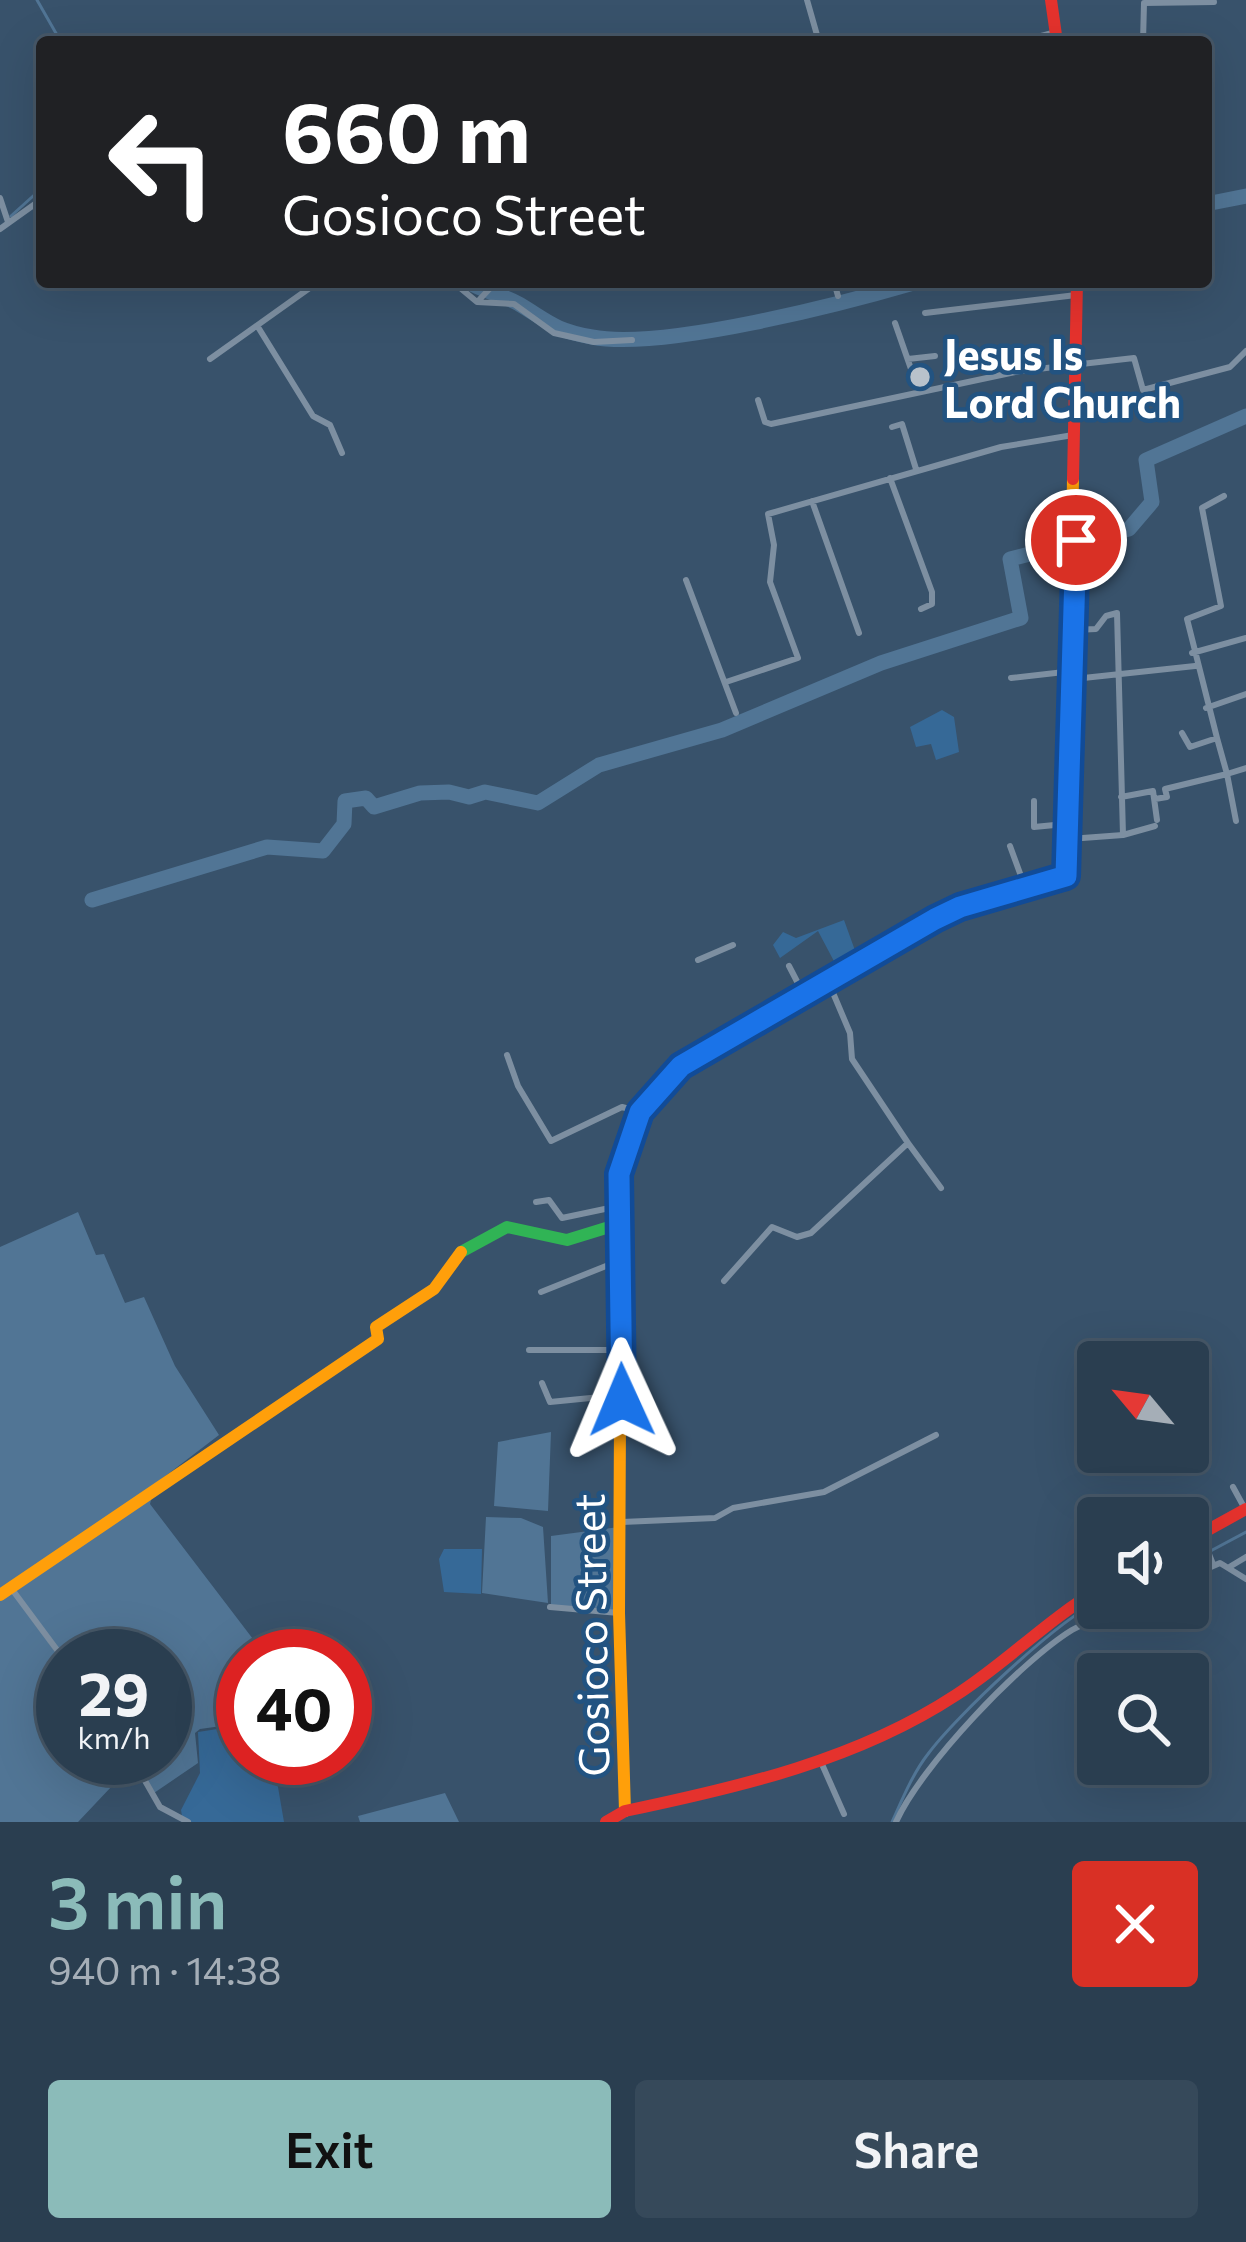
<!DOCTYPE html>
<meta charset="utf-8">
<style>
body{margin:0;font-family:Commissioner,sans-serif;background:#36495a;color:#f1f3f6;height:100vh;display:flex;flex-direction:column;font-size:45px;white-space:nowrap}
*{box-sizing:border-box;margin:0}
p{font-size:39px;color:#a5aeb7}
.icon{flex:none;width:66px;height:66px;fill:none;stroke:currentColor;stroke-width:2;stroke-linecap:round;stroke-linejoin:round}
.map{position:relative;height:1822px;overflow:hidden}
.drawer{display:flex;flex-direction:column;background:#2a3e50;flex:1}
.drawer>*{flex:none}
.hud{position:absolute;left:36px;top:36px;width:1176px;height:252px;border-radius:12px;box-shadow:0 12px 48px #0002,0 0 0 3px #465767;background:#202124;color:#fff;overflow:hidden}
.needle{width:78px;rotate:299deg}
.controls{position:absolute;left:1077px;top:1341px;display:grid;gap:24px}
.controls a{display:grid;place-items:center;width:132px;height:132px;border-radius:12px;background:#2a3e50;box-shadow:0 12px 48px #0002,0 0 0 3px #465767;font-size:60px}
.speed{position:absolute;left:36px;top:1629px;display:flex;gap:24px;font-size:60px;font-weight:700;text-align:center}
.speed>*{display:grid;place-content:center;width:156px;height:156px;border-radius:50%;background:#2a3e50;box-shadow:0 12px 48px #0002,0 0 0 3px #465767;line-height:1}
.speed small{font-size:30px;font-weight:400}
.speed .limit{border:18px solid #d22;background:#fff;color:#111}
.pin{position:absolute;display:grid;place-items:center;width:102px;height:102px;color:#fff;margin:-51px;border:6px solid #fff;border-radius:50%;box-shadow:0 3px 12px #0007}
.me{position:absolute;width:132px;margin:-66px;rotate:359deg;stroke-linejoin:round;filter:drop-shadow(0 0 9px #0008)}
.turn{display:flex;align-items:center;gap:42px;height:252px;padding:0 48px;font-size:54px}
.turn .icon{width:156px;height:156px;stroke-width:2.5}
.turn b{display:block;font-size:84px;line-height:102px}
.round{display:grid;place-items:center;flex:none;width:126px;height:126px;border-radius:12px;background:#36495a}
.head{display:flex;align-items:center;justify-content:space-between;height:204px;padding:0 48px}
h1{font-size:72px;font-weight:600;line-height:90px;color:#8bbbb9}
.button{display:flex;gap:24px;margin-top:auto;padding:24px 48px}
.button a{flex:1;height:138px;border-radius:12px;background:#8bbbb9;color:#111;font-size:48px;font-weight:600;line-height:138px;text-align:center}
.button a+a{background:#36495a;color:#f1f3f6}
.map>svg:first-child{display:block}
</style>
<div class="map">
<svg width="1246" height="1822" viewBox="0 0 1246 1822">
<rect width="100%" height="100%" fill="#38526b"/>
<!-- green -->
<path fill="#366997" d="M942 710 954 717 959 752 936 760 931 744 916 747 910 727Z
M844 920 857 956 836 965 818 931 780 958 773 945 783 932 796 938Z
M444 1549H482L481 1594 444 1592 439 1559Z
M243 1725V1758H273L284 1822H183L181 1810 200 1773 198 1732Z"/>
<!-- water -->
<path fill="#517595" d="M78 1212 96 1255 104 1254 125 1303 144 1297 175 1366 219 1435 155 1484 150 1504 266 1656H243V1723L200 1729 195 1733 198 1763 154 1793 134 1758H165V1656H63L12 1586 0 1593V1247Z
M551 1432 548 1511 494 1506 498 1442Z
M486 1517 521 1518 543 1527 548 1603 482 1593Z
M619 1527 616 1611 551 1605V1536Z
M11 1590 63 1663V1758H129L137 1774 112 1786 78 1822H0V1597Z
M445 1793 459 1822H360L358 1816Z"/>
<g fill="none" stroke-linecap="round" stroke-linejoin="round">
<!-- stream -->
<path stroke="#517595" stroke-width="3" d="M37 0 61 42
M11 216 42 188
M1188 1563 1246 1532
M892 1822C902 1800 913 1773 928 1754 955 1717 1058 1620 1098 1602"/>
<!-- river -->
<path stroke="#517595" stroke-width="15" d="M1206 204 1246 196
M468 282C484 292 503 295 519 304 549 322 554 330 592 337 662 351 845 303 917 282
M92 900 267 847 323 851 344 824 345 801 366 798 374 807 420 793 449 792 469 797 485 792 538 803 599 765 722 730 881 663 1021 618 1010 559 1129 529 1152 502 1146 460 1246 416"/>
<!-- street -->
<path stroke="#7d8fa1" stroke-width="6" d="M807 0 819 42
M1019 42 1056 32
M1082 42H1087
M1143 42 1144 3 1214 2
M0 198 8 222
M0 229 42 199
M453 282 477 302 514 304 554 333 594 342 632 340
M834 282 838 296
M480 299 496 282
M925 313 1076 295
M895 323 918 389
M258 327 313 416 330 425 342 453
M210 359 318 282
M908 359 935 356
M758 400 765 422 771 424 1020 371 1134 358 1143 390 1230 367 1246 351
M892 427 902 424 916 469
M890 478 932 592V604L921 609
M812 501 859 633
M1044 556 1075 548
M686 580 736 713
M1192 653 1246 638
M1011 678 1073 671
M1074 679 1195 666
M726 682 798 658 770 582 774 545 768 514 1001 447 1073 435
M1206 708 1246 694
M1182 733 1190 747 1217 738 1227 774 1246 768
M1217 738 1187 619 1221 606 1202 508 1224 496
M1121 797 1153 791 1157 820
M1155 799 1167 797 1165 789 1227 774 1236 821
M1034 801V827L1065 824
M1123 835 1155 826
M1069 839 1123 835 1117 613 1106 616 1096 629 1074 630
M1010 846 1025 887
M698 960 733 945
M789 966 803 993
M828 981 850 1033 852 1059 908 1143
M507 1055 518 1086 551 1141 622 1107 640 1112
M536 1202 549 1200 562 1218 619 1206
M724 1281 772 1227 797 1237 811 1233 908 1143 941 1188
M541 1292 621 1260
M529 1350H620
M542 1383 550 1402 621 1395
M1233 1487 1245 1509
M622 1522 715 1518 733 1508 824 1492 936 1435
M1201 1534 1213 1564
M1231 1566 1246 1557
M1188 1577 1220 1563 1246 1579
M11 1588 63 1658
M550 1607 619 1613
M132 1758 160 1807 188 1822
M821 1762 844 1814
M896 1822C921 1766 1020 1662 1072 1630 1088 1621 1107 1615 1123 1608"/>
<!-- fast -->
<path stroke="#30b455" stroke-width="12" d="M621 1231 622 1153 659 1086 726 1038 960 907 1014 891
M461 1252 507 1227 567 1240 619 1224"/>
<!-- slow -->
<path stroke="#ff9f0a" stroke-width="12" d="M1014 891 1066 876 1073 479
M621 1231 619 1613 625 1811
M0 1595 378 1339 376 1327 434 1289 461 1252"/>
<!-- jam -->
<path stroke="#e5322d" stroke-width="12" d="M1051 0 1057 42
M1073 479 1077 282
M1188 1541 1246 1509
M606 1822 625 1811C740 1787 857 1760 956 1695 1006 1663 1047 1620 1098 1590"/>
</g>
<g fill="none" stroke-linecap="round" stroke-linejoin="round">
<defs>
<path id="route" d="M622 1400 619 1174 640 1112 681 1066 935 919 960 907 1066 876 1076 540"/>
</defs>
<!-- route casing -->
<use href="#route" stroke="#114b97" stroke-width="30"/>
<!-- route -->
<use href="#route" stroke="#1a73e8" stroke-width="21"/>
</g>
<!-- markers -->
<circle fill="#b9c2cb" stroke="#225381" stroke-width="4.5" cx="920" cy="377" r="12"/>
<g text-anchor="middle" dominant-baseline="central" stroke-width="9" stroke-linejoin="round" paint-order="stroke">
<!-- poi labels -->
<g font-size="42" font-weight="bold" fill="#fff" stroke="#225381" text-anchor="start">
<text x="944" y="353">Jesus Is<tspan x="944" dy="48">Lord Church</tspan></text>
</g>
<!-- street labels -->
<g font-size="42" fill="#fff" stroke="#225381">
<text transform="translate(590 1635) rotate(-91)">Gosioco Street</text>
</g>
</g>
</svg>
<div class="controls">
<a><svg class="needle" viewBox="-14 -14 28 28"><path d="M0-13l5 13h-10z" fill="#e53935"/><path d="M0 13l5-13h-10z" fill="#a5aeb7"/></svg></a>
<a><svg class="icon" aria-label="sound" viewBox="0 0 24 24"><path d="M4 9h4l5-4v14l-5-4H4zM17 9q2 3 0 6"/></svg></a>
<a><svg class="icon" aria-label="search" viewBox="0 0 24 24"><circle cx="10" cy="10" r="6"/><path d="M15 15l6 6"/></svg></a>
</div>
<div class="speed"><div>29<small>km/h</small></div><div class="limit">40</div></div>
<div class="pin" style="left:1076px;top:540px;background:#d93025"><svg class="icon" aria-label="arrive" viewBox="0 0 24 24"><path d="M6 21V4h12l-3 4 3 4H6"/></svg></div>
<svg class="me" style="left:622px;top:1400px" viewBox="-20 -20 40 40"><path d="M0-17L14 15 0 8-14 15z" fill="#1a73e8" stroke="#fff" stroke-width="4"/></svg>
<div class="hud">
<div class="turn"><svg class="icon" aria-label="left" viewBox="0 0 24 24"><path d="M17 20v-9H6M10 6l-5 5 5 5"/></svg><div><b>660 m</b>Gosioco Street</div></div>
</div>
</div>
<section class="drawer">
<div class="head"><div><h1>3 min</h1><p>940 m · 14:38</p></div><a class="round" style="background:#d93025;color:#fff"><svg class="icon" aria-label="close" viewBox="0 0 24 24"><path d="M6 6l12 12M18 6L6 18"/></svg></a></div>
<div class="button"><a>Exit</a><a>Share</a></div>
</section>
